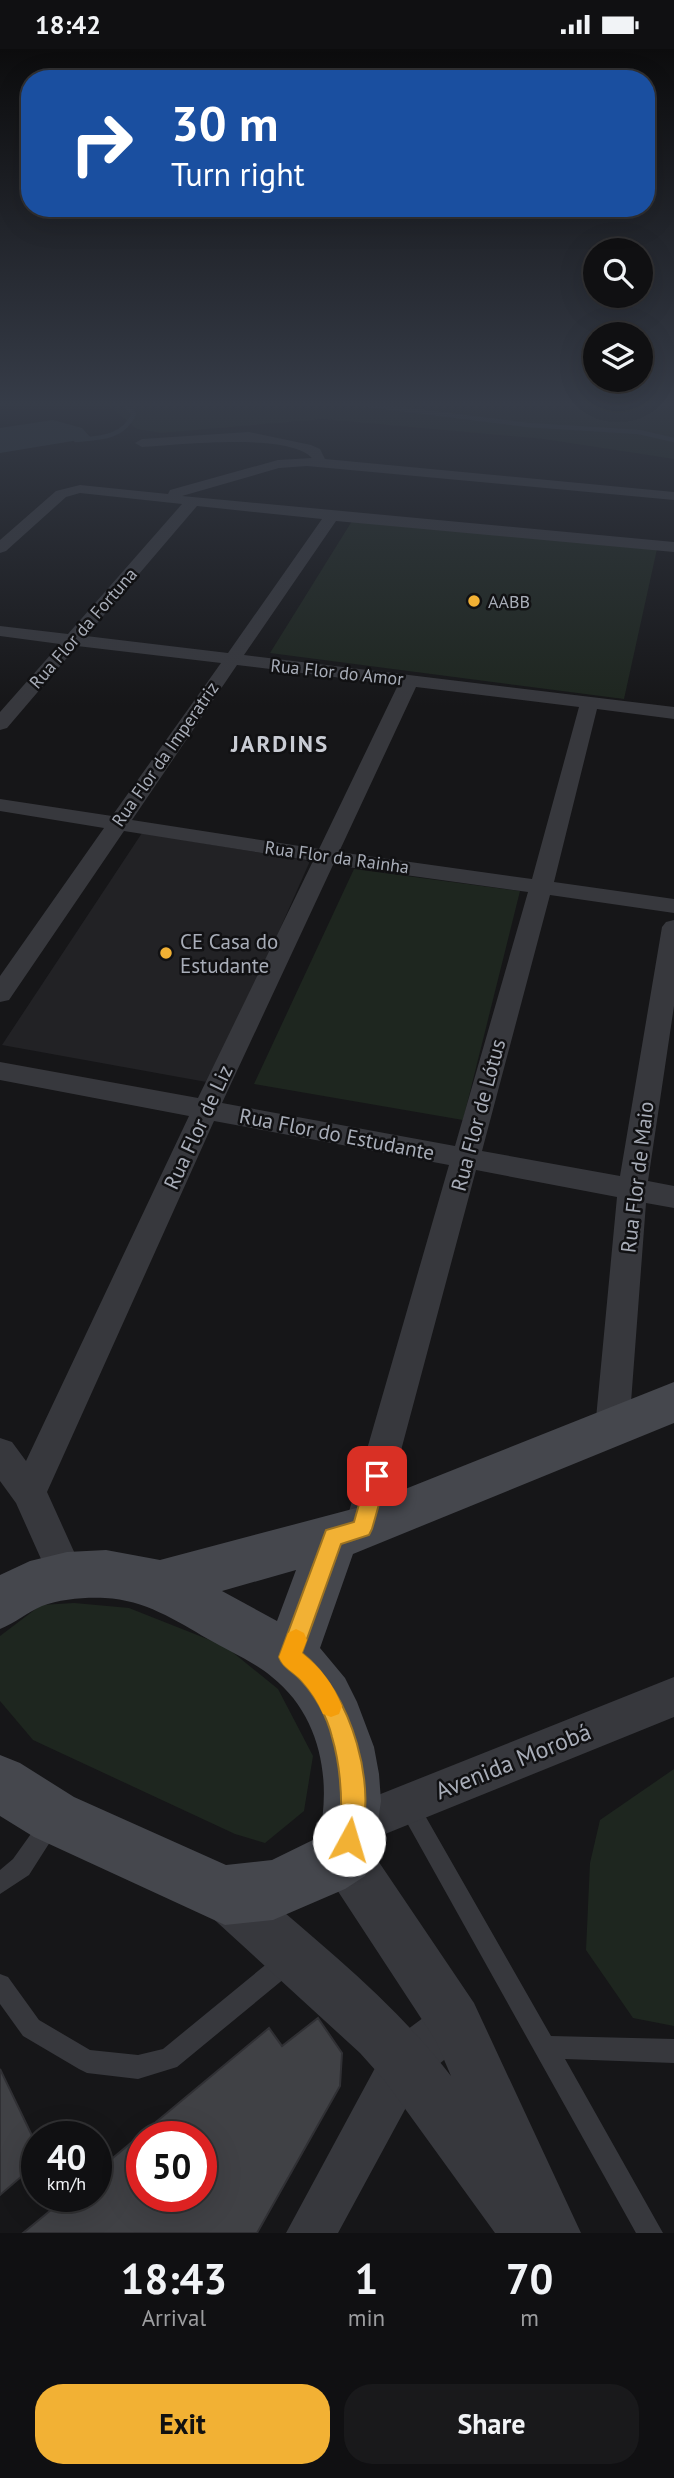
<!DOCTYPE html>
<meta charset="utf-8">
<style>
body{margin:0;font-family:"PT Sans",sans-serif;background:#19191b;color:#f1f3f6;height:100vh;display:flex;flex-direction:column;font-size:26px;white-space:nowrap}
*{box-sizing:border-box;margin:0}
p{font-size:23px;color:#9c9d9f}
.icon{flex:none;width:38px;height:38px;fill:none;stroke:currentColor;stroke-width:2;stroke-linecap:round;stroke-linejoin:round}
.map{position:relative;height:2184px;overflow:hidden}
.details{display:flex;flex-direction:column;background:#101012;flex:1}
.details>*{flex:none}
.banner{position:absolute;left:21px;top:21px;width:634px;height:147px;border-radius:28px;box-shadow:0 7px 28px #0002,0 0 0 2px #303032;background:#1a4fa0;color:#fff;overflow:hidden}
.tools{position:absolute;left:583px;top:189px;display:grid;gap:14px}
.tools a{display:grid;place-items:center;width:70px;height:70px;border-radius:50%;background:#101012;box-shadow:0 7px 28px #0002,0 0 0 2px #303032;font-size:35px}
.speed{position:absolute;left:21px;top:2072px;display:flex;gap:14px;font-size:35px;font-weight:700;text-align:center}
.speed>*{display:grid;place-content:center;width:91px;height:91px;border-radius:50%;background:#101012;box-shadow:0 7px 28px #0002,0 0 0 2px #303032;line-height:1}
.speed small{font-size:18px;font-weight:400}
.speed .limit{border:10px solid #d22;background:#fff;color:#111}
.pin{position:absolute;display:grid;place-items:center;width:60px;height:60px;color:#fff;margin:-30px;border-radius:14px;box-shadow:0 4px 10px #0006}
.me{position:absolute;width:77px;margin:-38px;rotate:6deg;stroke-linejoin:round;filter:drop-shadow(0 0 5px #0008)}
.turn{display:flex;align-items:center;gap:24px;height:147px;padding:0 35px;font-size:32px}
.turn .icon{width:91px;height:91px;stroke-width:2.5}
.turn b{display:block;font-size:49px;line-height:60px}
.eta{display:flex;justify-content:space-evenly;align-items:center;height:119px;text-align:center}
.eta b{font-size:42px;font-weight:800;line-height:49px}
.action{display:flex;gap:14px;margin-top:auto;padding:14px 35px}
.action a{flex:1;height:80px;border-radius:28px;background:#f2b134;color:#111;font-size:28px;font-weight:800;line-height:80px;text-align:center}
.action a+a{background:#19191b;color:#f1f3f6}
.status{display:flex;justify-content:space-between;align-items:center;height:49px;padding:0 35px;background:#101012;direction:ltr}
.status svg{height:19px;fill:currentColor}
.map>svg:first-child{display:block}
</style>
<div class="status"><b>18:42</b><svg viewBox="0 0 49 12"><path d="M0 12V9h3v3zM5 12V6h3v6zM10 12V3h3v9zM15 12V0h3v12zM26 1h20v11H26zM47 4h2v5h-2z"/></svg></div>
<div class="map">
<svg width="674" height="2184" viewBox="0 0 674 2184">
<rect width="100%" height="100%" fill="#161618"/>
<!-- built -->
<path fill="#222225" d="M142 784 310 812 212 1034 2 996Z"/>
<!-- green -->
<path fill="#1e261f" d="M103 352H674V410L544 390 323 370 161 384 137 380Z
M352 472 657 500 624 650 270 604Z
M354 820 520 842 463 1071 254 1035Z
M74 1554 129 1559 225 1597 278 1640 313 1707 304 1762 265 1794 235 1785 33 1691 0 1652V1587L41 1556Z
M674 1720V1977L633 1969 586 1901 590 1814 600 1771Z"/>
<!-- water -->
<path fill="#2c353c" d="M53 371 82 379 91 389 0 404V379Z"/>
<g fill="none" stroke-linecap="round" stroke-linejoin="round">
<!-- stream -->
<path stroke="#2c353c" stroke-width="4.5" d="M337 352 527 376 639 383 674 391
M76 391C100 389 123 389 134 365L121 352"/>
</g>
<!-- building -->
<path fill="#404145" stroke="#303034" stroke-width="2" fill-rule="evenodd" d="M318 1969 342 2004 340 2037 257 2184H23L68 2147H96V2123L269 1979 282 1997ZM142 2088H201V2147H142Z
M0 2020 37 2097V2114L0 2146Z"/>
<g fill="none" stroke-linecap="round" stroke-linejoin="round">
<!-- service -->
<path fill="#37383d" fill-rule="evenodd" d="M408 1746 415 1749 551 1987 674 1990V2014L565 2010 663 2184H636L401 1763 398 1756 401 1749Z
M50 1764 57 1768 61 1775 57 1782 29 1826 0 1845V1821L13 1810 43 1768Z
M288 1901 296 1904 299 1912 296 1920 177 2018 138 2030 87 2024 79 2020 23 1987 0 1955V1925L8 1928 39 1971 90 2001 138 2006 163 2000 280 1904Z"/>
<!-- minor -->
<path fill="#37383d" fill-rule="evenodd" d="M249 383 311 396 320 400 325 410 674 443V451L307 417 279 419 182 447 674 493V503L336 472 244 606 674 658V670L597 660 554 833 674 850V864L550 846 482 1102 620 1127 662 878 666 873 674 871V957L648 1132 674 1137V1159L646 1154 629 1380 624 1390 612 1395 600 1390 595 1380 617 1148 476 1121 380 1480 375 1492 362 1497 349 1492 344 1480 449 1116 214 1072 47 1443 85 1527 80 1539 67 1545 54 1539 16 1454 0 1432V1389L12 1393 26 1412 189 1067 0 1031V1013L198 1049 313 812 124 782 9 951 0 953V927L104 779 0 762V750L112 767 221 614 77 597 7 679 0 681V663L60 595 0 587V577L68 585 182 455 80 444 66 448 6 502 0 504V491L56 442 80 436 168 445 170 441 278 411 312 409C289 383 177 396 142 398L135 394 142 390ZM197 457 322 470 228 604 86 587ZM237 616 398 636 319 800 132 771ZM416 638 579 658 532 830 339 803ZM333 816 528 843 455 1097 222 1054Z
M674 1628V1668L353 1798 338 1792 332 1777 338 1762Z
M455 1950 471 1957 478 1973 471 1989 422 2029 338 2184H286L388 1995 439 1957Z"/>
<!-- tertiary -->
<path fill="#37383d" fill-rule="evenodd" d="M344 1781 362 1788 474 1954 581 2184H495L385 2032 360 2004 207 1864 199 1846 207 1828 225 1820 243 1828C315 1891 393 1951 451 2027L436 1992 326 1824 319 1806 326 1788Z"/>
<!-- secondary -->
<path fill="#45474d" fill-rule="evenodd" d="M674 1333V1374L353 1505 320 1599 345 1629 357 1653 374 1698 379 1725 381 1752 373 1806 365 1827 345 1840 273 1871 225 1876 34 1788 0 1767V1706L20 1714 74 1748 226 1816 272 1811 319 1788C332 1730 320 1666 272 1628 254 1613 229 1602 208 1590 175 1571 145 1551 105 1549 86 1548 60 1550 42 1557 28 1563 15 1574 0 1580V1526L30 1512 67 1503 106 1501 160 1511 360 1458ZM296 1521 277 1572 222 1542Z"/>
</g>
<!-- sky -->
<linearGradient id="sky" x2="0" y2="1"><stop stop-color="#0c0c0d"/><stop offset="0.54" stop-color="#363c48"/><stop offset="1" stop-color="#363c48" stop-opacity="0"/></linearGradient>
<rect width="674" height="657" fill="url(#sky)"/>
<!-- route -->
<path fill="#f2b134" stroke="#9d7322" stroke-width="2" d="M377 1418 384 1421 387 1427 372 1480 369 1486 341 1495 302 1604C351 1642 381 1742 357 1800L349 1804 340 1800C336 1790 340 1785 341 1774 342 1746 340 1715 332 1688 327 1667 315 1646 301 1631 293 1622 283 1619 279 1608L326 1481 354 1473 367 1427 370 1421Z"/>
<!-- slow -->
<path fill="#f59e0b" d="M296 1580 304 1584 307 1591 302 1604C321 1619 333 1635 342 1657L339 1665 331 1668 323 1665C318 1653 311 1642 302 1632 294 1623 283 1619 279 1608L288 1584Z"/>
<!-- markers -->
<g fill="#f2b134" stroke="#111113" stroke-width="2.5">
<circle cx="474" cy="552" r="7"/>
<circle cx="166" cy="904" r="7"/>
</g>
<g text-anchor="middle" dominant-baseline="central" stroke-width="5" stroke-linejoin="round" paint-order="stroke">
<!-- far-poi labels -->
<g font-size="18" fill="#a8adb8" stroke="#111113" text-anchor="start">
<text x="488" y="552">AABB</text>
</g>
<!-- far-street labels -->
<g font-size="18" fill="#a8adb8" stroke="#111113">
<text transform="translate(83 579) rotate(-49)">Rua Flor da Fortuna</text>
<text transform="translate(337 623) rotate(6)">Rua Flor do Amor</text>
<text transform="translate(165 705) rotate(-55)">Rua Flor da Imperatriz</text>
<text transform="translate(337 808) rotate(8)">Rua Flor da Rainha</text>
</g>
<!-- poi labels -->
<g font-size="21" fill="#a8adb8" stroke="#111113" text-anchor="start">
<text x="180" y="892">CE Casa do<tspan x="180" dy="24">Estudante</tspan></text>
</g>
<!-- street labels -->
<g font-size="21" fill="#a8adb8" stroke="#111113">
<text transform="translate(478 1066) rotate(-75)">Rua Flor de Lótus</text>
<text transform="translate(198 1078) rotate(-65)">Rua Flor de Liz</text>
<text transform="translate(337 1085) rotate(11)">Rua Flor do Estudante</text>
<text transform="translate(637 1128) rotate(-83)">Rua Flor de Maio</text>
</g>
<!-- far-district labels -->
<g font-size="23" font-weight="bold" letter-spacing="2" fill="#c9ccd4" stroke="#111113">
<text x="280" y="694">JARDINS</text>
</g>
<!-- near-street labels -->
<g font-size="24" fill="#a8adb8" stroke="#111113">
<text transform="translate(513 1712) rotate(-22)">Avenida Morobá</text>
</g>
</g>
</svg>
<div class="tools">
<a><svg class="icon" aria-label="search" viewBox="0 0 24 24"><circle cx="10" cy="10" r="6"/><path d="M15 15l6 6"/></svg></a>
<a><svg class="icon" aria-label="layers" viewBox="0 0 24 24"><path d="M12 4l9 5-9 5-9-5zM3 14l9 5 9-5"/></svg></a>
</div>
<div class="speed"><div>40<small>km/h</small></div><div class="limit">50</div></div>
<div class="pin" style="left:377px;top:1427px;background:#d93025"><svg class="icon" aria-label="arrive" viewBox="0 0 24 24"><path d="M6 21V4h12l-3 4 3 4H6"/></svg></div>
<svg class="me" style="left:349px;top:1791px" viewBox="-20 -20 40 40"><circle r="19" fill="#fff"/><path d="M0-13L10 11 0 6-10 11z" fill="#f2b134"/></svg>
<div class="banner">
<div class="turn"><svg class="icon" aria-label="right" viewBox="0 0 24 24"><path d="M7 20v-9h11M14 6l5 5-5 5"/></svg><div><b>30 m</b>Turn right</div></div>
</div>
</div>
<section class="details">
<div class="eta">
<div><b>18:43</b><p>Arrival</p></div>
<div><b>1</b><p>min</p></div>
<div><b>70</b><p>m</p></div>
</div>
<div class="action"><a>Exit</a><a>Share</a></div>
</section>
